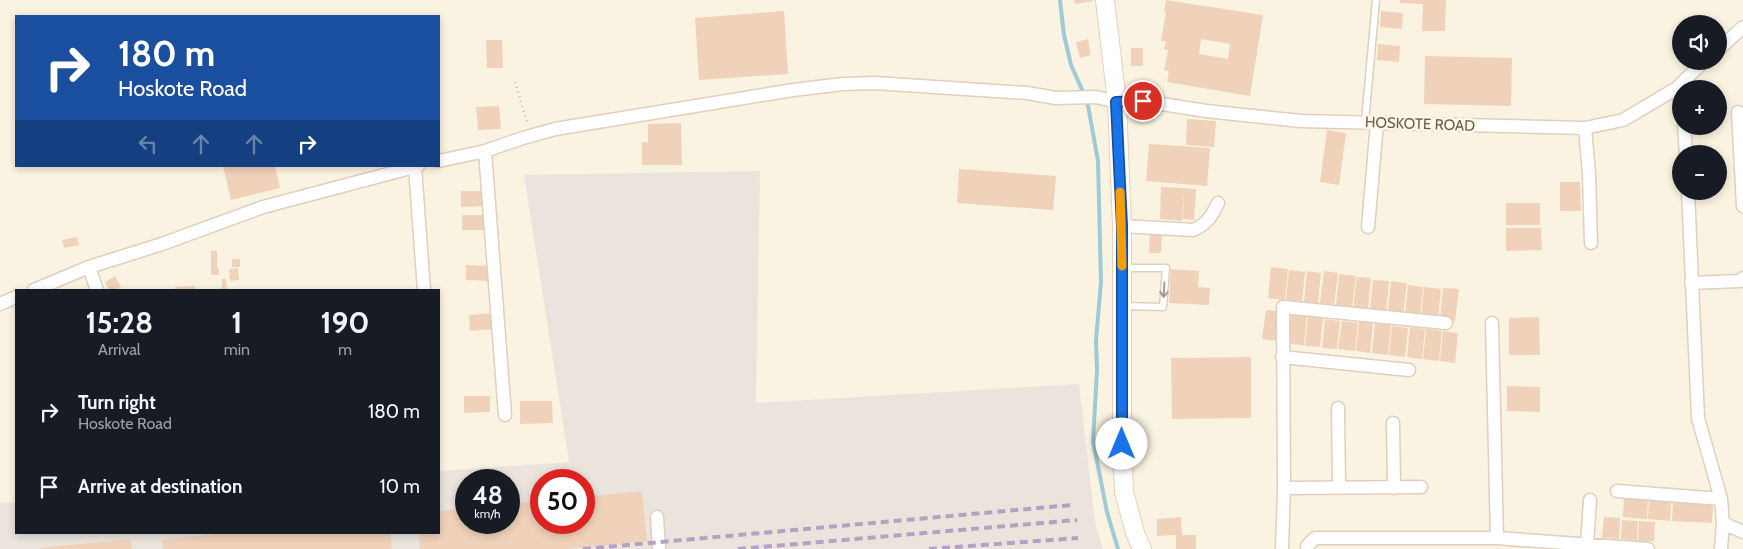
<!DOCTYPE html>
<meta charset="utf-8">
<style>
body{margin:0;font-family:Cabin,sans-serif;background:#242831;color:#f1f3f6;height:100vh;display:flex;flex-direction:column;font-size:19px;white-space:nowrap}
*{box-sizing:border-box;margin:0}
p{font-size:16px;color:#9ea1a6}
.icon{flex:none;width:28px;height:28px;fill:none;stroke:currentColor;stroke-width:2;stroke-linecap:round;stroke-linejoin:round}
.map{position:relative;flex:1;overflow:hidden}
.details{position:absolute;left:15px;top:289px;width:425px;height:245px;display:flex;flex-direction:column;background:#171b24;border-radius:0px;box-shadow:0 2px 8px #0003}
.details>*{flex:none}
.guide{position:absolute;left:15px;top:15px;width:425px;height:152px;border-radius:0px;box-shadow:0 2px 8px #0003;background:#1a4fa0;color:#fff;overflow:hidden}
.controls{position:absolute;left:1672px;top:15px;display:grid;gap:10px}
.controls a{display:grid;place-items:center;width:55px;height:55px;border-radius:50%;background:#171b24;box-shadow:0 2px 8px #0003;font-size:25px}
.speed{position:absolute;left:455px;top:469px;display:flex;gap:10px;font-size:25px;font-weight:700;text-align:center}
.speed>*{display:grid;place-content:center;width:65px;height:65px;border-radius:50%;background:#171b24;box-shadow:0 2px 8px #0003;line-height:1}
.speed small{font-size:12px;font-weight:400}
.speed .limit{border:8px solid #d22;background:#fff;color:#111}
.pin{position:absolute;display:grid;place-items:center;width:42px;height:42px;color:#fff;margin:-21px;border:2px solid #fff;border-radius:50%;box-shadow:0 1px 5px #0007}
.me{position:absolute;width:55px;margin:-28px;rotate:0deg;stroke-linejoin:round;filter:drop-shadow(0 0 4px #0008)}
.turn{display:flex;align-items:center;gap:18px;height:105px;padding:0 20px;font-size:22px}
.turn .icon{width:65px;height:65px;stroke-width:2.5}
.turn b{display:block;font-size:35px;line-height:42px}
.lanes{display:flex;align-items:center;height:48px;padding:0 20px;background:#0003;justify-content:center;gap:25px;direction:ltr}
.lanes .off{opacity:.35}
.eta{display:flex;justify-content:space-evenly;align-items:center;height:85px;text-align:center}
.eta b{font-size:30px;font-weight:700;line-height:35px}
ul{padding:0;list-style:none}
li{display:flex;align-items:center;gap:15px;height:75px;padding:0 20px}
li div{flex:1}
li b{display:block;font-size:19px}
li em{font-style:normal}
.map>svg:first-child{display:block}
</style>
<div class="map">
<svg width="1743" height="549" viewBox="0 0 1743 549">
<rect width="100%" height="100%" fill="#fbf3e1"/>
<!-- industrial -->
<path fill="#eae4dd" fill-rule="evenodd" d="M760 171 756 403 1079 384 1095 523 1103 549H0V503L16 502V532H439V471L569 462 524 175ZM466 480H509V522H466ZM541 480H584V522H541Z"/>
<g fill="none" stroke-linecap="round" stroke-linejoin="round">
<!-- stream -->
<path stroke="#9dcad6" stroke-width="4" d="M1060 0 1064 35 1071 65 1084 94
M1087 100 1098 161 1101 282 1096 340 1097 370 1093 441 1107 512 1118 549"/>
</g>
<!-- building -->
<path fill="#f0d2ba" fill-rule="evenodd" d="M1074 0H1093V1L1075 4Z
M1166 0 1263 15 1250 96 1167 82 1169 71 1164 70 1168 50 1164 49 1166 41H1161L1166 11H1164ZM1201 39 1230 44 1228 59 1199 54Z
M1400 0H1446L1445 31H1422L1423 4 1400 3Z
M784 11 788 74 699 80 695 18Z
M1381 11 1403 13 1402 29 1380 27Z
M1088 39 1091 55 1080 58 1076 42Z
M486 40H502L503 68H487Z
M1378 44 1400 46 1399 62 1377 60Z
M1131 48H1143V66H1131Z
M1425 56 1512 58 1511 106 1424 104Z
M499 106 501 129 478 130 476 107Z
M1187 119 1216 121 1214 147 1186 145Z
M681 123 682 165H642V142H648V124Z
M1327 130 1346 133 1339 185 1320 182Z
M1149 144 1210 148 1207 186 1146 181Z
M223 166H275L280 188 231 200Z
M959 169 1056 176 1053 210 957 203Z
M1560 182H1580L1581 211H1560Z
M1161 187 1184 188 1182 221 1160 219Z
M1184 188 1196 189 1194 220 1183 219Z
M461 191H486L487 206 461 207Z
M1506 203H1540V225H1506Z
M462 215H489V230H462Z
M1506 228H1541L1542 250 1506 251Z
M1150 232 1162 233 1161 253H1149Z
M77 237 79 245 64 248 62 240Z
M211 251H217V269L219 268V275H211Z
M232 259H240V267H232Z
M466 265 492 266 491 281 466 280Z
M1271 267 1288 269 1285 300 1268 298Z
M238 268 239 280 230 281 229 269Z
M1171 269 1199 271 1198 287 1210 288 1209 305 1169 303Z
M1289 270 1305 272 1302 302 1286 300Z
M1307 271 1321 273 1318 303 1304 302Z
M1324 271 1338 273 1334 305 1320 303Z
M1339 274 1356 276 1352 307 1336 305Z
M115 276 121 287 115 290H109L105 282Z
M1357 277 1371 278 1368 309 1353 308Z
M222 279H226L227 290H222Z
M1373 280 1389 281 1386 312 1370 310Z
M1391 281 1407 283 1403 314 1388 312Z
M1408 285 1423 287 1420 315 1405 314Z
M195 286V290H175V287Z
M1424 287 1441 289 1438 319 1421 317Z
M1443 288 1459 289 1455 321 1440 319Z
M1266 310 1281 312 1277 341 1262 339Z
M495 313 497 329 470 331 469 315Z
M1291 314 1307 316 1304 345 1288 344Z
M1308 316 1323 318 1320 347 1305 346Z
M1539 317 1540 355H1509V318Z
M1325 319 1340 321 1337 349 1322 348Z
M1342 321 1358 323 1355 351 1338 349Z
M1359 322 1373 323 1370 353 1356 351Z
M1375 323 1391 325 1388 355 1372 353Z
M1392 326 1408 328 1405 357 1389 355Z
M1410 327 1425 329 1422 359 1407 357Z
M1426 329 1442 331 1439 361 1423 359Z
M1443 331 1458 333 1455 363 1440 361Z
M1251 357V418L1172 419 1171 358Z
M1507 386 1540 387V412L1507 411Z
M464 396H490V412L464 413Z
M520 401H552L553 423 520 424Z
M642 491 647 541 567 549H420L418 532H439V511L466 508V522H509V504L541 501V522H584V497Z
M1624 497 1648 498 1647 519 1623 517Z
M1649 499 1671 500 1670 521 1648 519Z
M1673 500 1713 502 1712 523 1672 521Z
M1181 517 1182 535H1196V549H1176V535L1157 536V519Z
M1604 517 1620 518 1619 539 1602 538Z
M1622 520 1638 521 1637 541 1621 539Z
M1639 521 1655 522 1654 541H1638Z
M235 532H390L392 549H163L162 540Z
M131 539 132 549H40V548Z"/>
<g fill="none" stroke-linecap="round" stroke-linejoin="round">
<defs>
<path id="service" d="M1365 122 1376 0
M1123 268H1166L1163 307 1124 306"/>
<path id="minor" d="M1719 49 1743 27
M1677 88 1681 104
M1738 112 1743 206
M1684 126 1686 154
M1585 128 1589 174 1591 243
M485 151 505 415
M439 161 485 151 523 138 555 129 793 90 843 84 875 83 1027 93 1056 98 1096 97 1117 102 1143 101 1206 111 1301 121 1585 128 1623 120 1677 88 1704 61
M415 167 424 290
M1688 191 1698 418 1721 499 1723 523 1721 549
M1122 226 1193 230C1207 224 1212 216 1218 203
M1368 227 1377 123
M89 267 97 290
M1691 283 1740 281 1743 278
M34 290 89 267 162 244 263 207 418 166
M0 304 16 297
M1492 323 1497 538
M1282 357 1409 370
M1338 408 1339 488
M1393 423 1394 488
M1284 488 1283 307 1446 323
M1617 491 1721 499
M657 517 659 549
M1723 523 1743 532
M1587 545 1590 500
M1282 549 1284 488 1421 487
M1307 549V546L1315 538H1497L1648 549"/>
<path id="secondary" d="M1105 0 1117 102 1122 226V444L1124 492 1135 533 1142 549"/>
</defs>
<!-- service casing -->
<use href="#service" stroke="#dfcfbe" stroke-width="9"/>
<!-- minor casing -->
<use href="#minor" stroke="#dfcfbe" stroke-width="15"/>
<!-- secondary casing -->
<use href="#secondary" stroke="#e4d1bc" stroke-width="20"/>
<!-- path -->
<path stroke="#d5b69d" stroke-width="2.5" stroke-dasharray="1 4" stroke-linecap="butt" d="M515 82 528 125"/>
<!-- service -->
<use href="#service" stroke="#fff" stroke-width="6"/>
<!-- minor -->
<use href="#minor" stroke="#fff" stroke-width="12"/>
<!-- secondary -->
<use href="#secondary" stroke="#fff" stroke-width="18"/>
<!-- rail -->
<path stroke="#b6a1c4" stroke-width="4" stroke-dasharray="8 5" stroke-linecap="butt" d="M583 549 1072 505
M738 549 1077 520
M929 549 1078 538"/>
</g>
<!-- one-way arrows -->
<defs><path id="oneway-shaft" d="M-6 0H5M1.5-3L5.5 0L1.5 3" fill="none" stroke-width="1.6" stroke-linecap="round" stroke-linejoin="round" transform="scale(1.25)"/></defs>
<use stroke="#aa9c92" href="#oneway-shaft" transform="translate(1164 290) rotate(93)"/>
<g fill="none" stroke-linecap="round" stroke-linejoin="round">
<defs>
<path id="route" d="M1122 444V226L1116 102 1143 101"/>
</defs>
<!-- route casing -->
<use href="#route" stroke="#114b97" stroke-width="12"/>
<!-- route -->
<use href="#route" stroke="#1a73e8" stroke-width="9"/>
<!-- slow -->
<path stroke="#f59e0b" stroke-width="9" d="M1120 192 1122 266"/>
</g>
<g text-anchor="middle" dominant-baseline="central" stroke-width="5" stroke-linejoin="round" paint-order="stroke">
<!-- street labels -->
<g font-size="15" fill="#725a49" stroke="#fff7e7">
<text transform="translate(1420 124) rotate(2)">HOSKOTE ROAD</text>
</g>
</g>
</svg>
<div class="controls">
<a><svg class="icon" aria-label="sound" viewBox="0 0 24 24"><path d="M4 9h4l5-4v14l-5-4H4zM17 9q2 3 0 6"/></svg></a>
<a>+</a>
<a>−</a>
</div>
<div class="speed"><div>48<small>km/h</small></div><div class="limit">50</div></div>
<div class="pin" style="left:1143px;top:101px;background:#d93025"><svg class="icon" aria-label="arrive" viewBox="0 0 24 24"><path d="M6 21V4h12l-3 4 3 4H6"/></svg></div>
<svg class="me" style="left:1122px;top:444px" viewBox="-20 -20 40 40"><circle r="19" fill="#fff"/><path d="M0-13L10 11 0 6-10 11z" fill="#1a73e8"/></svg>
<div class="guide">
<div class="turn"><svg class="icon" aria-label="right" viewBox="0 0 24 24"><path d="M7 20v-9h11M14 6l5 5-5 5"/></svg><div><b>180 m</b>Hoskote Road</div></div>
<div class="lanes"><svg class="icon off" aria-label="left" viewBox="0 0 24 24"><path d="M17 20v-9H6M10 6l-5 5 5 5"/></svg><svg class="icon off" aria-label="ahead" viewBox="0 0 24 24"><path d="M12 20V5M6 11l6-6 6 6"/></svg><svg class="icon off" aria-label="ahead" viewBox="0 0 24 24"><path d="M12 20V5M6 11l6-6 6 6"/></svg><svg class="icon" aria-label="right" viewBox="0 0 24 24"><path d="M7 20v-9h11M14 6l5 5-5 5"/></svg></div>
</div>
<section class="details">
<div class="eta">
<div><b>15:28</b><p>Arrival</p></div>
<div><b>1</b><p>min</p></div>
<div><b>190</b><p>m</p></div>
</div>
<ul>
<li><svg class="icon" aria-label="right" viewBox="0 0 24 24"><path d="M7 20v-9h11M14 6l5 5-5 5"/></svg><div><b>Turn right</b><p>Hoskote Road</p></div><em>180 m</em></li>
<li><svg class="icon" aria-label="arrive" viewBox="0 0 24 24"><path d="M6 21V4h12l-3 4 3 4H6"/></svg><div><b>Arrive at destination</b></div><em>10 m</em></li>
</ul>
</section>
</div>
